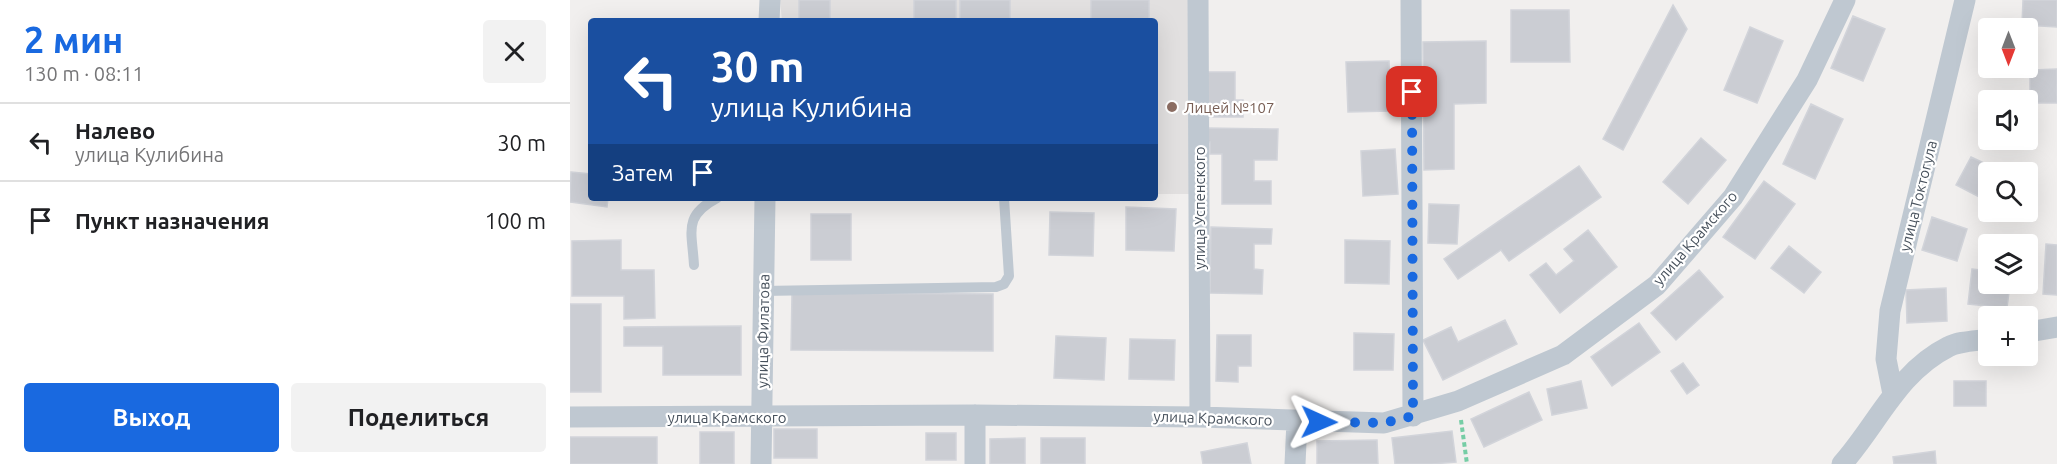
<!DOCTYPE html>
<html lang="ru">
<meta charset="utf-8">
<style>
body{margin:0;font-family:Ubuntu,sans-serif;background:#f2f2f2;color:#202124;height:100vh;display:flex;flex-direction:column;font-size:22px;white-space:nowrap}
*{box-sizing:border-box;margin:0}
p{font-size:20px;color:#757577}
.icon{flex:none;width:33px;height:33px;fill:none;stroke:currentColor;stroke-width:2;stroke-linecap:round;stroke-linejoin:round}
.map{position:relative;flex:1;overflow:hidden}
.side{display:flex;flex-direction:column;background:#fff;width:570px}
.side>*{flex:none}
.hud{position:absolute;left:18px;top:18px;width:570px;height:183px;border-radius:6px;box-shadow:0 6px 24px #0002;background:#1a4fa0;color:#fff;overflow:hidden}
.needle{width:39px;rotate:180deg}
.tools{position:absolute;left:1408px;top:18px;display:grid;gap:12px}
.tools a{display:grid;place-items:center;width:60px;height:60px;border-radius:6px;background:#fff;box-shadow:0 6px 24px #0002;font-size:30px}
.pin{position:absolute;display:grid;place-items:center;width:51px;height:51px;color:#fff;margin:-26px;border-radius:12px;box-shadow:0 3px 9px #0006}
.me{position:absolute;width:66px;margin:-33px;rotate:91deg;stroke-linejoin:round;filter:drop-shadow(0 0 4px #0008)}
.turn{display:flex;align-items:center;gap:21px;height:126px;padding:0 24px;font-size:27px}
.turn .icon{width:78px;height:78px;stroke-width:2.5}
.turn b{display:block;font-size:42px;line-height:51px}
.then{display:flex;align-items:center;height:57px;padding:0 24px;background:#0003;gap:12px;font-size:22px}
.round{display:grid;place-items:center;flex:none;width:63px;height:63px;border-radius:6px;background:#f2f2f2}
.head{display:flex;align-items:center;justify-content:space-between;height:102px;padding:0 24px}
h1{font-size:36px;font-weight:700;line-height:45px;color:#1969e0}
.primary-button{display:flex;gap:12px;margin-top:auto;padding:12px 24px}
.primary-button a{flex:1;height:69px;border-radius:6px;background:#1969e0;color:#fff;font-size:24px;font-weight:700;line-height:69px;text-align:center}
.primary-button a+a{background:#f2f2f2;color:#202124}
ul{padding:0;list-style:none}
li{display:flex;align-items:center;gap:18px;height:78px;padding:0 24px;border-top:2px solid #e0e0e0}
li div{flex:1}
li b{display:block;font-size:22px}
li em{font-style:normal}
main{display:flex;flex:1;min-height:0}
.map>svg:first-child{display:block}
</style>
<main>
<section class="side">
<div class="head"><div><h1>2 мин</h1><p>130 m · 08:11</p></div><a class="round"><svg class="icon" aria-label="close" viewBox="0 0 24 24"><path d="M6 6l12 12M18 6L6 18"/></svg></a></div>
<ul>
<li><svg class="icon" aria-label="left" viewBox="0 0 24 24"><path d="M17 20v-9H6M10 6l-5 5 5 5"/></svg><div><b>Налево</b><p>улица Кулибина</p></div><em>30 m</em></li>
<li><svg class="icon" aria-label="arrive" viewBox="0 0 24 24"><path d="M6 21V4h12l-3 4 3 4H6"/></svg><div><b>Пункт назначения</b></div><em>100 m</em></li>
</ul>
<div class="primary-button"><a>Выход</a><a>Поделиться</a></div>
</section>
<div class="map">
<svg width="1487" height="464" viewBox="0 0 1487 464">
<rect width="100%" height="100%" fill="#f1efee"/>
<!-- education -->
<path fill="#e2e0e0" d="M210 0H618L621 194H585V21H212Z"/>
<!-- building -->
<path fill="#cbcdd3" stroke="#d2d4da" stroke-width="1.5" d="M229 0H260V21H229Z
M344 0H386V21H344Z
M390 0H440V21H390Z
M521 0H579V21H521Z
M1453 0H1487V27L1452 25Z
M1103 5 1117 29 1053 150 1033 139Z
M941 10H999L1000 62H941Z
M1283 16 1315 29 1293 81 1261 68Z
M1180 27 1213 41 1187 103 1154 90Z
M916 41V103L884 104V169L854 170 853 42Z
M819 61 821 111 778 112 776 62Z
M1487 69V103H1460V70Z
M632 72H665V100H673V117H633Z
M1241 104 1273 119 1245 179 1213 164Z
M635 128 708 129 707 160H684V181H701V204H652V154H640V142H634Z
M1131 138 1156 160 1118 204 1093 182Z
M825 149 828 194 793 196 791 151Z
M1401 157 1433 172H1419V202L1386 185Z
M1009 166 1031 197 939 261 931 250 888 279 874 259Z
M1 172 21 174V198H38L37 207 0 202Z
M1194 181 1225 204 1185 259 1153 237Z
M859 204 889 205 887 244 858 243Z
M556 207 606 209 604 251 556 250Z
M480 212 524 213 523 256 479 255Z
M241 214H281V260H241Z
M1362 217 1397 229 1387 261 1352 250Z
M641 227 702 229 701 244H684V269L693 270 692 294 640 293Z
M1018 230 1047 267 990 313 960 275 976 263 986 275 1004 261 994 249Z
M51 240V270H84L85 318 54 319V296H2V241Z
M775 240 820 241 819 284 775 283Z
M1476 244 1487 245V295L1473 294Z
M1219 246 1251 272 1234 293 1201 268Z
M1402 269 1419 271V284H1440L1437 308 1398 304Z
M1129 270 1153 297 1106 340 1081 313Z
M1376 288 1377 321 1337 323 1336 290Z
M222 293 423 294V351L221 350Z
M0 304H31V392H0Z
M935 320 947 344 873 380 853 340 881 327 888 342Z
M1069 323 1090 352 1042 386 1021 357Z
M171 326V375H93V346H54V327Z
M784 333 824 334 823 370H784Z
M647 335H681V366H668V382L646 381Z
M486 336 536 338 534 380 484 378Z
M560 339 605 340 604 380 559 379Z
M1113 363 1129 385 1117 394 1101 371Z
M1011 381 1017 408 982 415 977 389Z
M1384 381H1416V406H1384Z
M959 392 972 420 914 447 901 419Z
M204 429H247V458H204Z
M882 431 886 462 862 464H825L822 438Z
M130 432H164V464H130Z
M356 433H386V460H356Z
M0 437H87V464H0Z
M455 438V464H420V439Z
M471 438H515V464H471Z
M807 440 808 464H747V441Z
M677 443 681 464H633L631 452Z
M1365 451 1366 464H1324L1323 457Z"/>
<g fill="none" stroke-linecap="round" stroke-linejoin="round">
<!-- path -->
<path stroke="#75cda5" stroke-width="4" stroke-dasharray="4.5 3" stroke-linecap="butt" d="M891 420 897 464"/>
<!-- service -->
<path stroke="#bfc8d1" stroke-width="10" d="M124 265C122 231 113 216 147 198
M193 291 426 287 434 284 439 276 434 198"/>
<!-- minor -->
<path stroke="#bfc8d1" stroke-width="21" d="M628 0 630 417
M841 0 843 416
M199 21 200 0
M1458 332 1487 327
M1323 394 1316 359 1320 311 1395 0
M405 415V464
M0 417 405 415 630 417 814 423 888 401 993 355 1087 285 1163 197 1237 80 1275 0
M191 464 195 198
M725 464 727 421
M1272 464C1307 425 1328 372 1378 347 1389 341 1406 341 1419 339"/>
</g>
<g fill="none" stroke-linecap="round" stroke-linejoin="round">
<!-- route -->
<path stroke="#1969e0" stroke-width="10" stroke-dasharray="0 18" d="M749 422 814 423 843 416 842 92"/>
</g>
<!-- markers -->
<circle fill="#8d6e63" stroke="#fff" stroke-width="2" cx="602" cy="107" r="6"/>
<g text-anchor="middle" dominant-baseline="central" stroke-width="4.5" stroke-linejoin="round" paint-order="stroke">
<!-- education labels -->
<g font-size="15" fill="#785e54" stroke="#fff" text-anchor="start">
<text x="614" y="107">Лицей №107</text>
</g>
<!-- street labels -->
<g font-size="15" fill="#47515c" stroke="#fff">
<text transform="translate(1348 196) rotate(-76)">улица Токтогула</text>
<text transform="translate(629 208) rotate(-90)">улица Успенского</text>
<text transform="translate(1125 238) rotate(-49)">улица Крамского</text>
<text transform="translate(193 331) rotate(-89)">улица Филатова</text>
<text x="157" y="417">улица Крамского</text>
<text transform="translate(643 418) rotate(2)">улица Крамского</text>
</g>
</g>
</svg>
<div class="tools">
<a><svg class="needle" viewBox="-14 -14 28 28"><path d="M0-13l5 13h-10z" fill="#e53935"/><path d="M0 13l5-13h-10z" fill="#757577"/></svg></a>
<a><svg class="icon" aria-label="sound" viewBox="0 0 24 24"><path d="M4 9h4l5-4v14l-5-4H4zM17 9q2 3 0 6"/></svg></a>
<a><svg class="icon" aria-label="search" viewBox="0 0 24 24"><circle cx="10" cy="10" r="6"/><path d="M15 15l6 6"/></svg></a>
<a><svg class="icon" aria-label="layers" viewBox="0 0 24 24"><path d="M12 4l9 5-9 5-9-5zM3 14l9 5 9-5"/></svg></a>
<a>+</a>
</div>
<div class="pin" style="left:842px;top:92px;background:#d93025"><svg class="icon" aria-label="arrive" viewBox="0 0 24 24"><path d="M6 21V4h12l-3 4 3 4H6"/></svg></div>
<svg class="me" style="left:749px;top:422px" viewBox="-20 -20 40 40"><path d="M0-17L14 15 0 8-14 15z" fill="#1969e0" stroke="#fff" stroke-width="4"/></svg>
<div class="hud">
<div class="turn"><svg class="icon" aria-label="left" viewBox="0 0 24 24"><path d="M17 20v-9H6M10 6l-5 5 5 5"/></svg><div><b>30 m</b>улица Кулибина</div></div>
<div class="then">Затем<svg class="icon" aria-label="arrive" viewBox="0 0 24 24"><path d="M6 21V4h12l-3 4 3 4H6"/></svg></div>
</div>
</div>
</main>
